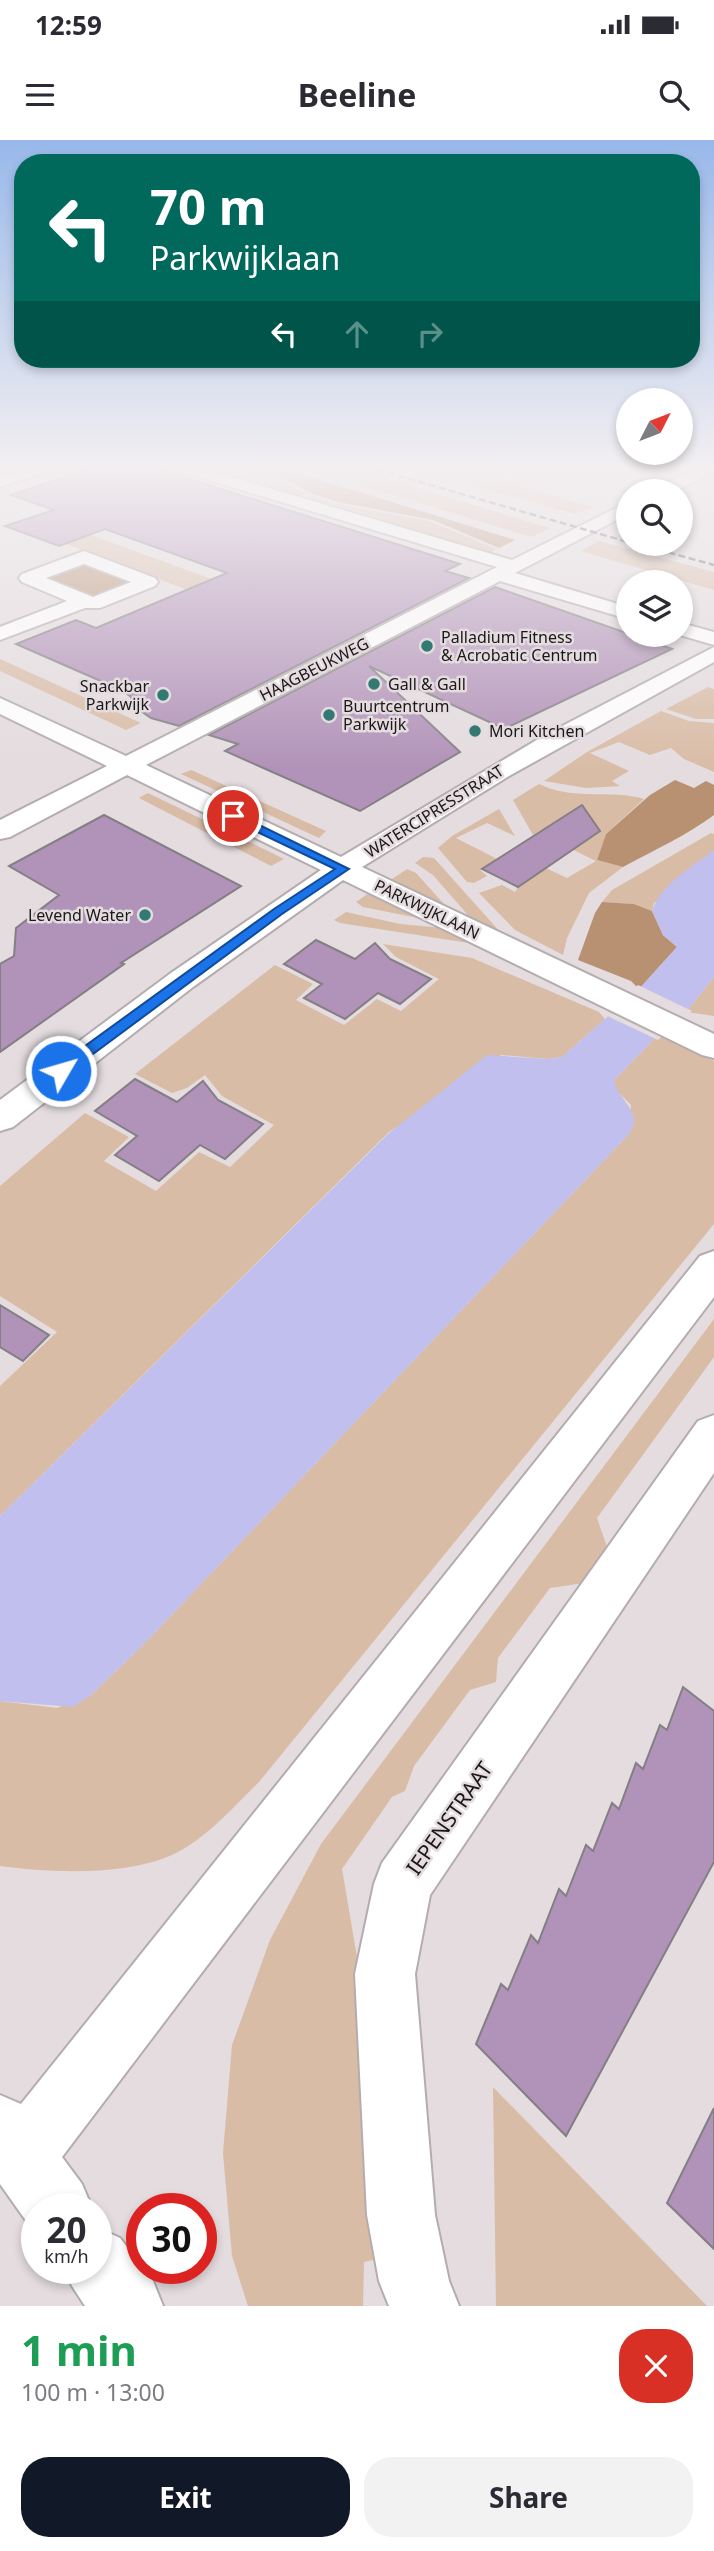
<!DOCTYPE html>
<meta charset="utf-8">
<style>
body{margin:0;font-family:"Noto Sans",sans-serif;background:#f2f2f3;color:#2b2b33;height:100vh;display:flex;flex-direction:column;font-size:26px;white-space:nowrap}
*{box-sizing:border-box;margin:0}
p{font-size:23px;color:#7c7c81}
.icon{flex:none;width:38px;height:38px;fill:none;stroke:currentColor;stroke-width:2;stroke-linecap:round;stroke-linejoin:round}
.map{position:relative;height:2166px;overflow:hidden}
.sheet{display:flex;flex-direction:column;background:#fff;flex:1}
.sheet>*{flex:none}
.hud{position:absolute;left:14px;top:14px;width:686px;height:214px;border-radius:28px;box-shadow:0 4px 10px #0003;background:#00695c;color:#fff;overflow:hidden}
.needle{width:46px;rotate:48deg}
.controls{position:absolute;left:616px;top:248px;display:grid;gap:14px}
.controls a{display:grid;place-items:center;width:77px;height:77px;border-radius:50%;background:#fff;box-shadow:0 4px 10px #0003;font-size:35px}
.speed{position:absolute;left:21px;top:2053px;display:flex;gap:14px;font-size:35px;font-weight:700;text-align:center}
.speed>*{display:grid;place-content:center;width:91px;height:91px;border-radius:50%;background:#fff;box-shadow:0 4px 10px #0003;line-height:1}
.speed small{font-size:18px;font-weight:400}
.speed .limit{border:10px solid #d22;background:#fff;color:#111}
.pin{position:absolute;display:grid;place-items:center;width:60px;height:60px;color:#fff;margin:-30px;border:4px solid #fff;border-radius:50%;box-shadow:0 2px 7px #0007}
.me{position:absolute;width:77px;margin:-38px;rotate:52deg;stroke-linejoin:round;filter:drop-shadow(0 0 5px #0008)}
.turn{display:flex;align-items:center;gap:24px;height:147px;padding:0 21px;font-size:32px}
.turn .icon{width:91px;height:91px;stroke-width:2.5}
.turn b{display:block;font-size:49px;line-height:60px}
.lanes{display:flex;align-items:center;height:66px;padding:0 21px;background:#0003;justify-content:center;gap:35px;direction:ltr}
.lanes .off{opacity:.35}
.round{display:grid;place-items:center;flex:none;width:74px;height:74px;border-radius:28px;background:#f2f2f3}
.overview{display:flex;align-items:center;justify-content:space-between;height:119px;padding:0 21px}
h1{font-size:42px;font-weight:700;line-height:52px;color:#1e9e55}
.primary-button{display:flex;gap:14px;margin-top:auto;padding:14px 21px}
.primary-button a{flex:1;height:80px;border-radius:28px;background:#111827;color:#fff;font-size:28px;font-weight:700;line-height:80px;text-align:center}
.primary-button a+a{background:#f2f2f3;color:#2b2b33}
.status{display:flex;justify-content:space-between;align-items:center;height:49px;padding:0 35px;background:#fff;direction:ltr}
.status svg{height:19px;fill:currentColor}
header{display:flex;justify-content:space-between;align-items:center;height:91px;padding:0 21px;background:#fff;font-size:32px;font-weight:700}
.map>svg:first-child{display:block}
</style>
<div class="status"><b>12:59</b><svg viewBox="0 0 49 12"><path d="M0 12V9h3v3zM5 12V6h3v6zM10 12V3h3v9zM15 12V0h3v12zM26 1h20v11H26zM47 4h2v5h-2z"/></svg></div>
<header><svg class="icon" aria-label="menu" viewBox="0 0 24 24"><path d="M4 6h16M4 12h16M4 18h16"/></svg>Beeline<svg class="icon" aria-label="search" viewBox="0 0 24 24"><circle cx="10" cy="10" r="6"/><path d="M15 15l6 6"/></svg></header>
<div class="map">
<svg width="714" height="2166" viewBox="0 0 714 2166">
<rect width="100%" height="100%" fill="#e4dcdf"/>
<!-- green -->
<path fill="#d9bca6" d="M196 327H257L305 354 296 357 288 352Z
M302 327H347L550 388 531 397Z
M406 327H451L593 367 575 374Z
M664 329 680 336 648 352H628V356L621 354 620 351Z
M310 355 336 364 429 381 496 409 488 414 483 412V409C450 399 418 393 385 383L380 378 319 360 303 359Z
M47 379 266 459 240 470 22 387Z
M599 401 714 432V450L581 411Z
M0 519 141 583 126 590 0 531Z
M708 547 714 549V579H696L666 569Z
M661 571 689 581 714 583V632L684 619 671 608 650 615 619 602 590 613 629 631 612 641 620 646 586 648 544 641 587 612Z
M191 630 326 691 319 698 181 634Z
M539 644C572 661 611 649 644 659L606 694 597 720 623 727 589 753 567 798 563 815 515 790 479 753 502 745 515 752 518 747 546 728 567 738 596 721 557 702 543 689 533 695 513 660Z
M148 653 270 712 284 719 271 726 139 658Z
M499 669 515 696 487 683 456 698 497 719 480 730 487 736 474 743 467 742 438 708 452 696Z
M711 693 714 694V712L654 763 652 771 634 764 602 762 612 750Z
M423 717 434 718 501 793 473 781 433 735 415 723Z
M407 729 416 733 444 764 442 767 389 741Z
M372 751 428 780 363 767 356 762Z
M346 772 400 784 443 788 470 799 469 803 340 783 334 780Z
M383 804 472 818 599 872 605 879 562 917 548 919 501 915 388 993 0 1376V1246L57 1192 0 1156V1046L85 973 129 997 104 1021 156 1051 199 1012 230 1027 274 985 222 956 205 935 187 948 172 953 135 934 275 825 313 844 296 860 344 885 377 859 401 871 439 839 396 817Z
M714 837V876L686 872Z
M659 894 714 921V1084L259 1642C232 1668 206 1699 172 1715 124 1736 51 1733 0 1726V1561L57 1568 91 1555 143 1505 628 995 631 965 615 949 614 940Z
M714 1179V1217L597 1378 607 1407 584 1443 550 1448 498 1518 496 1542 470 1550 414 1626 405 1651 392 1657 342 1729 359 1829 382 2118 364 2122 363 2166H248L232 2116 223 2013 232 1905 270 1800 321 1704Z
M493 1947 707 2166H496Z"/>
<!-- forest -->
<path fill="#b79171" d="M262 327H279L515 400 499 408 433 380 338 362 313 354Z
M85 422 135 442 93 457 44 437Z
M675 640 694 648 706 641 714 645V675C686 696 654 710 623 727L597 720 606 694 650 655Z
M602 762 634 764 652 771 663 795 677 807 639 849 631 841 578 820 595 773Z"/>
<!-- water -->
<path fill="#c1bfed" d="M714 710V837L686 872 659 894 614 940C617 960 646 973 628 995L143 1505 91 1555 73 1567 0 1561V1376L388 994 487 915 548 919 562 917 639 849 677 807 663 795 652 771C661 744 692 727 714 710Z"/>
<!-- pier -->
<path fill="#e4dcdf" d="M638 845 692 871 658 900 605 875Z"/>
<!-- building -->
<path fill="#b192b8" stroke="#837f84" stroke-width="2" d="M95 327H151L460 424 445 431 469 438 179 586 151 578 138 569 130 556 119 549 16 504 76 480 96 488 227 433 105 389 59 406 5 386 54 370 11 355Z
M495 447 672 509 504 589 369 526 460 612 360 671 225 611 238 604 209 595Z
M582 665 600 691 518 747 482 729Z
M104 675 241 746 121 823 124 824 0 912V824L14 816 16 788 59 755 9 726Z
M316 800 355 819 375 803 390 819 431 839 400 864 378 853 345 879 304 858 322 844 284 824Z
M135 939 177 962 203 941 218 960 263 984 225 1019 200 1005 159 1041 115 1015 137 996 95 971Z
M0 1165 49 1195 23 1221 0 1207Z
M683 1547 714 1571V1722L566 1996 476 1904 501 1844 508 1850 531 1795 538 1803 559 1749 566 1756 586 1705 593 1711 612 1663 619 1669 636 1623 643 1629 660 1585 667 1590Z
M714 1968V2109L667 2063Z"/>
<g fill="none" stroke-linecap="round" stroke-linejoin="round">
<defs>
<path id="minor" d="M30 327H54L52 330 0 347V337Z
M173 327H198L512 420 628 362V374L515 433 628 467V479L500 441 146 625 341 717 545 595 714 507V522L509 636 362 727 714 894V918L702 915 343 740 193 847 13 987 0 991V960L171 833 321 730 127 635 10 697 0 699V680L107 626 0 574V558L126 616 497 427 175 330Z
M696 327H714V331L673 352H651Z
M84 411 155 438 158 442 155 446 100 468H85L0 500V487L67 461 22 442 19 438 22 434ZM84 424 131 442 93 457 46 438Z
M681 483 714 492V505L680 495Z
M714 1111V1157L62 2017 82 2044 92 2068H37V2093L34 2092 0 2044V1955L21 1964 700 1116Z
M714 1275V1333L430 1755 415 1834 435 2075 449 2141 459 2166H389L379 2141 367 2075 355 1834 374 1744 382 1723 698 1281Z
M96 2087 120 2098 153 2141 163 2166H85L72 2146 64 2128H96Z"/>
</defs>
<!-- minor casing -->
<use href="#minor" stroke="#b4acaf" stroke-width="4"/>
<!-- minor -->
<use href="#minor" fill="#fff" fill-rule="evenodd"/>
<!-- rail -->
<path stroke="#6e696b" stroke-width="2.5" stroke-dasharray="7 3.5" stroke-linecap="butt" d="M368 327 628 402
M638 404 714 425"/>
</g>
<!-- sky -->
<linearGradient id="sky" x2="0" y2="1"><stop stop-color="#98b8ea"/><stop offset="0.52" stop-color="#f3eff1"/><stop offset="1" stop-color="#f3eff1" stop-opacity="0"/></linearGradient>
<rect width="714" height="630" fill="url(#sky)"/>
<!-- route -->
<path fill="#1a73e8" stroke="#114b97" stroke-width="2" d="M230 674H237L349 729 282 774 66 934H56V927L274 769 335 729 230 679Z"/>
<!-- markers -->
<g fill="#317972" stroke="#e4dcdf" stroke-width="2.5">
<circle cx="427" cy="506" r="7"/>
<circle cx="374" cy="544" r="7"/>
<circle cx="163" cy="555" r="7"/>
<circle cx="329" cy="575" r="7"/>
<circle cx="475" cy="591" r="7"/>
<circle cx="145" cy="775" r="7"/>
</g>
<g text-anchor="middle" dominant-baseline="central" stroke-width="5" stroke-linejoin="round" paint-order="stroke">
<!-- far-poi labels -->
<g font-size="16" fill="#1b1819" stroke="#e4dcdf" text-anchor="start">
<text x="441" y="497">Palladium Fitness<tspan x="441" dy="18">&amp; Acrobatic Centrum</tspan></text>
<text x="388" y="544">Gall &amp; Gall</text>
<text x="149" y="546" text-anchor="end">Snackbar<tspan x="149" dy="18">Parkwijk</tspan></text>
<text x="343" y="566">Buurtcentrum<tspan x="343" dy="18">Parkwijk</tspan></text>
<text x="489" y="591">Mori Kitchen</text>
<text x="131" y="775" text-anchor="end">Levend Water</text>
</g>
<!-- far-street labels -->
<g font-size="16" fill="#1b1819" stroke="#e4dcdf">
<text transform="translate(314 529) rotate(-27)">HAAGBEUKWEG</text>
<text transform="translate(434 671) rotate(-32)">WATERCIPRESSTRAAT</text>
<text transform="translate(427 769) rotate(26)">PARKWIJKLAAN</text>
</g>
<!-- near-street labels -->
<g font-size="21" fill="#1b1819" stroke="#e4dcdf">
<text transform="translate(449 1678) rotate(-55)">IEPENSTRAAT</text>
</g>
</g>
</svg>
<div class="controls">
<a><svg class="needle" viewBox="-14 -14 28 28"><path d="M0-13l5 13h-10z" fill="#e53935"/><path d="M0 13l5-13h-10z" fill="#7c7c81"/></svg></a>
<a><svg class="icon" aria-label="search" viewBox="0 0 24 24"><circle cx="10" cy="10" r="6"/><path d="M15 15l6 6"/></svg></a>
<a><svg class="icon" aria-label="layers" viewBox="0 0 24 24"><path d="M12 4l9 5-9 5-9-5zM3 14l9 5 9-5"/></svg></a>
</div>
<div class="speed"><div>20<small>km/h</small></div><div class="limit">30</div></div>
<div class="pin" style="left:233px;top:676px;background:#d93025"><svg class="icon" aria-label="arrive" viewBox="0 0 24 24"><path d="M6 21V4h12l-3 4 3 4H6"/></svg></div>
<svg class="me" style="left:61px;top:931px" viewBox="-20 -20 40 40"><circle r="17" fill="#1a73e8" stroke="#fff" stroke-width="3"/><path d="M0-11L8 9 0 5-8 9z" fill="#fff"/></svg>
<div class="hud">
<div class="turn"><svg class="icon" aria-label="left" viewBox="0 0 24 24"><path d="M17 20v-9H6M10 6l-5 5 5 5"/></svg><div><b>70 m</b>Parkwijklaan</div></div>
<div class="lanes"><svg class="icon" aria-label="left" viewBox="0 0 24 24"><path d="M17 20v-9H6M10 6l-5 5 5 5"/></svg><svg class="icon off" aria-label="ahead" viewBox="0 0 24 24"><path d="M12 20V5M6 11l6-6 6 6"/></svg><svg class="icon off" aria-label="right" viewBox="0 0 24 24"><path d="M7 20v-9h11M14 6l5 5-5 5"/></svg></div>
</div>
</div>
<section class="sheet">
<div class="overview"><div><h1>1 min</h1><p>100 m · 13:00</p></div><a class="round" style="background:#d93025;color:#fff"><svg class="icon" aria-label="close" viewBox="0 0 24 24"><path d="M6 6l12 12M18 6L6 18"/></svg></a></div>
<div class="primary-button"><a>Exit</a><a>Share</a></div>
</section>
